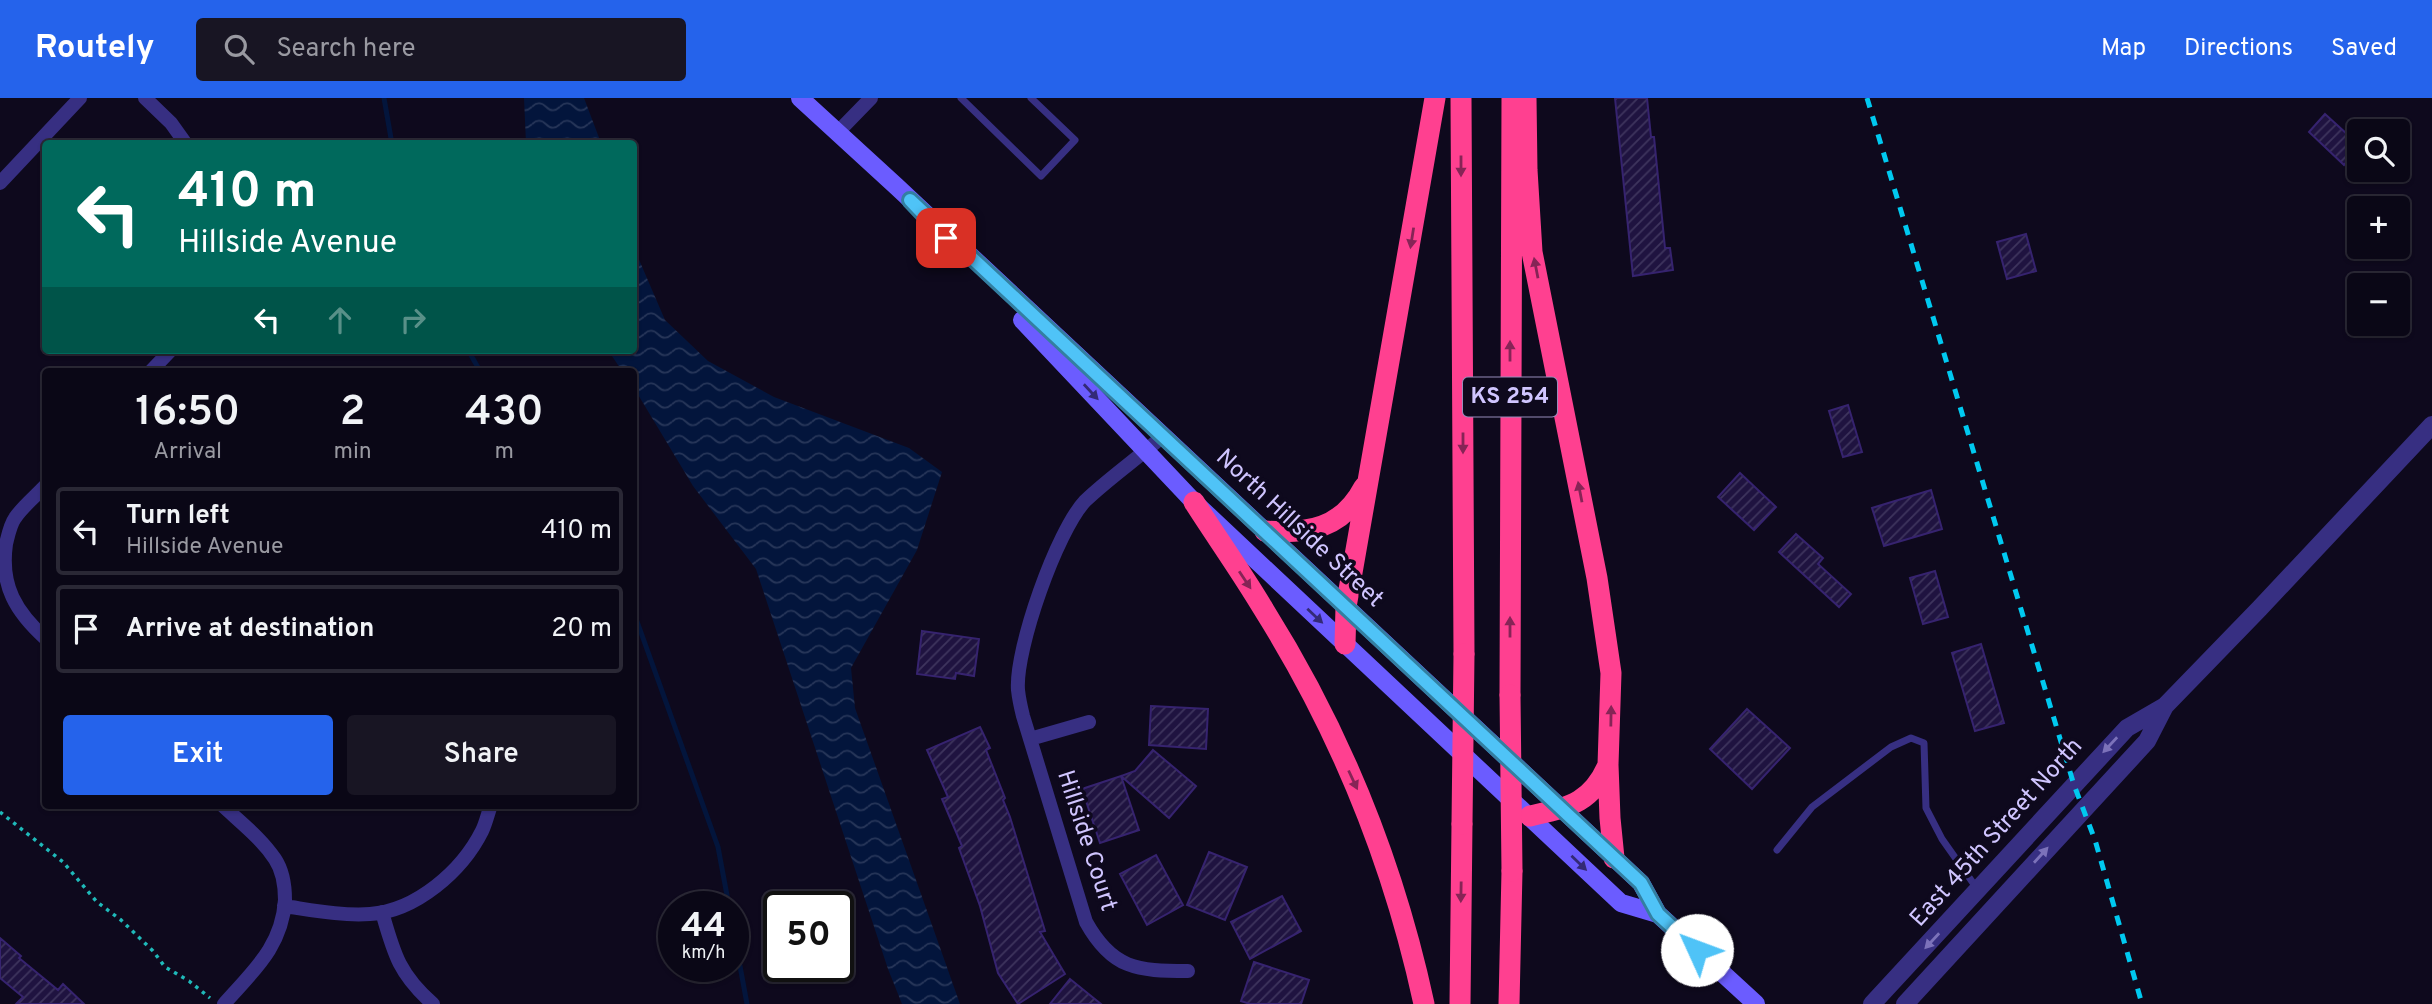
<!DOCTYPE html>
<meta charset="utf-8">
<style>
body{margin:0;font-family:Overpass,sans-serif;background:#181523;color:#f1f3f6;height:100vh;display:flex;flex-direction:column;font-size:26px;white-space:nowrap}
*{box-sizing:border-box;margin:0}
p{font-size:23px;color:#9999a1}
.icon{flex:none;width:38px;height:38px;fill:none;stroke:currentColor;stroke-width:2;stroke-linecap:round;stroke-linejoin:round}
.map{position:relative;flex:1;overflow:hidden}
.drawer{position:absolute;left:42px;top:270px;width:595px;height:441px;display:flex;flex-direction:column;background:#0a0716;border-radius:7px;box-shadow:0 2px 5px #0004,0 0 0 2px #2a2835}
.drawer>*{flex:none}
.banner{position:absolute;left:42px;top:42px;width:595px;height:214px;border-radius:7px;box-shadow:0 2px 5px #0004,0 0 0 2px #2a2835;background:#00695c;color:#fff;overflow:hidden}
.fabs{position:absolute;left:2347px;top:21px;display:grid;gap:14px}
.fabs a{display:grid;place-items:center;width:63px;height:63px;border-radius:7px;background:#0a0716;box-shadow:0 2px 5px #0004,0 0 0 2px #2a2835;font-size:35px}
.speed{position:absolute;left:658px;top:793px;display:flex;gap:14px;font-size:35px;font-weight:700;text-align:center}
.speed>*{display:grid;place-content:center;width:91px;height:91px;border-radius:50%;background:#0a0716;box-shadow:0 2px 5px #0004,0 0 0 2px #2a2835;line-height:1}
.speed small{font-size:18px;font-weight:400}
.speed .limit{border:4px solid #111;border-radius:10px;background:#fff;color:#111}
.pin{position:absolute;display:grid;place-items:center;width:60px;height:60px;color:#fff;margin:-30px;border-radius:14px;box-shadow:0 4px 10px #0006}
.me{position:absolute;width:77px;margin:-38px;rotate:313deg;stroke-linejoin:round;filter:drop-shadow(0 0 5px #0008)}
.turn{display:flex;align-items:center;gap:24px;height:147px;padding:0 21px;font-size:32px}
.turn .icon{width:91px;height:91px;stroke-width:2.5}
.turn b{display:block;font-size:49px;line-height:60px}
.lanes{display:flex;align-items:center;height:66px;padding:0 21px;background:#0003;justify-content:center;gap:35px;direction:ltr}
.lanes .off{opacity:.35}
.eta{display:flex;justify-content:space-evenly;align-items:center;height:119px;text-align:center}
.eta b{font-size:42px;font-weight:600;line-height:49px}
.action{display:flex;gap:14px;margin-top:auto;padding:14px 21px}
.action a{flex:1;height:80px;border-radius:7px;background:#2563eb;color:#fff;font-size:28px;font-weight:600;line-height:80px;text-align:center}
.action a+a{background:#181523;color:#f1f3f6}
ul{padding:0;list-style:none}
li{display:flex;align-items:center;gap:21px;height:88px;margin:0 14px 10px;padding:0 7px;border:4px solid #2a2835;border-radius:7px}
li div{flex:1}
li b{display:block;font-size:26px}
li em{font-style:normal}
header{display:flex;align-items:center;gap:42px;box-sizing:border-box;height:98px;padding:0 35px;background:#2563eb;color:#fff}
header strong{font-size:33px}
nav{display:flex;gap:38px;margin-inline-start:auto;font-size:24px}
.search{width:490px;height:63px;background:#181523;display:flex;align-items:center;gap:18px;box-sizing:border-box;padding:0 24px;border-radius:7px;color:#9999a1;font-size:26px}
.map>svg:first-child{display:block}
</style>
<header>
<strong>Routely</strong>
<div class="search"><svg class="icon" aria-label="search" viewBox="0 0 24 24"><circle cx="10" cy="10" r="6"/><path d="M15 15l6 6"/></svg>Search here</div>
<nav><a>Map</a><a>Directions</a><a>Saved</a></nav>
</header>
<div class="map">
<svg width="2432" height="906" viewBox="0 0 2432 906">
<defs>
<pattern id="water-waves" width="16" height="10" patternUnits="userSpaceOnUse" patternTransform="scale(1.75)"><rect width="16" height="10" fill="#03153c"/><path d="M0 5q4-4 8 0t8 0" fill="none" stroke="#273659"/></pattern>
<pattern id="building-hatch" width="6" height="6" patternUnits="userSpaceOnUse" patternTransform="scale(1.75)"><rect width="6" height="6" fill="#1f1340"/><path d="M-1 1l2-2M0 6l6-6M5 7l2-2" fill="none" stroke="#3e345d"/></pattern>
</defs>
<rect width="100%" height="100%" fill="#0e091d"/>
<!-- water -->
<path fill="url(#water-waves)" d="M524 0H584L601 45H526Z
M634 150 665 222 708 263 774 299 909 350 942 374 917 452 851 570 855 610 960 906H902L888 871 756 471 693 388 634 290V273H622L608 252H634Z"/>
<g fill="none" stroke-linecap="round" stroke-linejoin="round">
<!-- stream -->
<path stroke="#03153c" stroke-width="5" d="M384 0 392 46
M468 252 480 273
M634 515 718 749 729 808
M733 830 747 906"/>
</g>
<!-- building -->
<path fill="url(#building-hatch)" stroke="#36236f" stroke-width="2" d="M1615 0H1647L1651 39H1654L1665 150H1670L1673 172 1633 178Z
M2325 16 2359 47V50L2344 67 2309 34Z
M2026 136 2036 173 2007 181 1997 144Z
M1848 307 1862 354 1843 359 1829 313Z
M1740 375 1776 409 1754 432 1718 399Z
M1931 392 1942 431 1884 448 1872 410Z
M1796 436 1823 460 1818 466 1851 496 1839 509 1779 454Z
M1935 473 1948 519 1923 526 1910 480Z
M922 533 979 541 974 578 956 575 955 581 917 576Z
M1981 546 2004 625 1975 633 1952 555Z
M1151 608 1208 611 1206 651 1149 647Z
M1747 611 1790 650 1752 691 1710 651Z
M980 629 990 650 986 652 1005 700 1003 702 1010 719 1045 833 1040 834 1065 876 1018 906 998 875 980 808 959 750 962 748 942 701 948 699 927 652Z
M1153 652 1196 688 1169 720 1121 678 1135 673Z
M1121 678 1139 732 1100 745 1082 691Z
M1209 754 1247 769 1225 822 1187 807Z
M1156 757 1183 807 1147 827 1120 776Z
M1282 798 1301 833 1250 861 1231 824Z
M0 840 21 858 19 860 58 892 63 886 84 906H16L23 899 0 880Z
M1254 864 1309 882 1301 906H1250L1241 903Z
M1070 881 1101 906H1050Z"/>
<g fill="none" stroke-linecap="round" stroke-linejoin="round">
<!-- path -->
<path stroke="#1fb9b9" stroke-width="3.5" stroke-dasharray="3.5 5" stroke-linecap="butt" d="M0 714 63 764 97 804 121 822 153 853 165 869 189 883 210 900"/>
<!-- service -->
<path stroke="#372f82" stroke-width="7" d="M961 0 1041 78 1075 42 1031 0
M1777 752 1812 709 1891 649 1911 640 1924 645 1926 710 1942 741 1978 792"/>
<!-- minor -->
<path stroke="#372f82" stroke-width="14" d="M145 0 171 25 186 46
M838 34 871 0
M0 85 80 0
M151 273 171 252
M1163 338C1138 360 1109 380 1085 403 1057 433 1015 551 1018 592 1019 601 1021 610 1023 618L1086 824C1112 871 1137 873 1188 873
M46 387C36 398 23 408 15 420 10 427 8 438 6 446 0 488 16 514 46 541
M1030 641 1089 624
M222 707C240 724 261 740 275 761 283 773 285 787 285 802 282 849 253 873 224 906
M284 808C312 812 342 818 370 816 416 813 462 773 482 733 486 725 488 715 491 707
M382 814C394 856 399 876 433 906"/>
<!-- tertiary -->
<path stroke="#372f82" stroke-width="18" d="M1872 906 2127 630 2165 608 2260 510 2432 327
M1905 906 2147 643 2165 608"/>
<!-- secondary -->
<path stroke="#6b5cff" stroke-width="18" d="M800 0 896 88 1641 785 1658 816 1756 906
M1022 222 1194 404 1621 805 1658 816"/>
<!-- motorway -->
<path stroke="#ff4090" stroke-width="21" d="M1461 0 1464 556
M1526 0 1527 72 1532 154 1597 480 1611 575 1608 667 1610 720 1614 760
M1194 404C1217 440 1242 475 1264 512 1340 633 1394 767 1424 906
M1265 433C1308 436 1342 431 1364 389
M1345 546 1346 509 1435 0
M1510 597 1512 0
M1530 718C1568 709 1591 706 1608 667
M1460 906 1462 726
M1509 906 1512 773"/>
<!-- rail -->
<path stroke="#00c9f0" stroke-width="5" stroke-dasharray="10 9" stroke-linecap="butt" d="M1867 0 2074 687 2095 742 2142 906"/>
<!-- motorway-bridge -->
<path stroke="#ff4090" stroke-width="21" d="M1510 597 1512 773
M1462 726 1464 556"/>
</g>
<!-- one-way arrows -->
<defs><path id="oneway-solid" d="M-6-.8H1V-3.2L6.5 0L1 3.2V.8H-6Z" transform="scale(1.75)"/></defs>
<g fill="#862456">
<use href="#oneway-solid" transform="translate(1461 68) rotate(90)"/>
<use href="#oneway-solid" transform="translate(1412 140) rotate(99)"/>
<use href="#oneway-solid" transform="translate(1536 170) rotate(-101)"/>
<use href="#oneway-solid" transform="translate(1510 253) rotate(-90)"/>
<use href="#oneway-solid" transform="translate(1463 345) rotate(90)"/>
<use href="#oneway-solid" transform="translate(1580 394) rotate(-101)"/>
<use href="#oneway-solid" transform="translate(1245 482) rotate(56)"/>
<use href="#oneway-solid" transform="translate(1510 529) rotate(-90)"/>
<use href="#oneway-solid" transform="translate(1611 618) rotate(-89)"/>
<use href="#oneway-solid" transform="translate(1353 682) rotate(65)"/>
<use href="#oneway-solid" transform="translate(1461 794) rotate(91)"/>
</g>
<g fill="#332a77">
<use href="#oneway-solid" transform="translate(1091 294) rotate(47)"/>
<use href="#oneway-solid" transform="translate(1315 518) rotate(43)"/>
<use href="#oneway-solid" transform="translate(1579 765) rotate(44)"/>
</g>
<g fill="#7c72ba">
<use href="#oneway-solid" transform="translate(2110 647) rotate(133)"/>
<use href="#oneway-solid" transform="translate(2041 757) rotate(-48)"/>
<use href="#oneway-solid" transform="translate(1932 843) rotate(133)"/>
</g>
<g fill="none" stroke-linecap="round" stroke-linejoin="round">
<defs>
<path id="route" d="M946 140 910 102 1641 785 1658 816 1697 852"/>
</defs>
<!-- route casing -->
<use href="#route" stroke="#337fa1" stroke-width="18"/>
<!-- route -->
<use href="#route" stroke="#4fc3f7" stroke-width="12"/>
</g>
<g text-anchor="middle" dominant-baseline="central" stroke-width="7" stroke-linejoin="round" paint-order="stroke">
<!-- shield labels -->
<rect fill="#0e091d" stroke="#968dbb" stroke-width="2" x="1463" y="279.5" width="94" height="39" rx="5"/>
<g font-size="23" font-weight="bold" fill="#d0c5ff">
<text x="1510" y="299">KS 254</text>
</g>
<!-- street labels -->
<g font-size="24" fill="#d0c5ff" stroke="#0e091d">
<text transform="translate(1299 431) rotate(43)">North Hillside Street</text>
<text transform="translate(1997 735) rotate(-48)">East 45th Street North</text>
<text transform="translate(1086 743) rotate(72)">Hillside Court</text>
</g>
</g>
</svg>
<div class="fabs">
<a><svg class="icon" aria-label="search" viewBox="0 0 24 24"><circle cx="10" cy="10" r="6"/><path d="M15 15l6 6"/></svg></a>
<a>+</a>
<a>−</a>
</div>
<div class="speed"><div>44<small>km/h</small></div><div class="limit">50</div></div>
<div class="pin" style="left:946px;top:140px;background:#d93025"><svg class="icon" aria-label="arrive" viewBox="0 0 24 24"><path d="M6 21V4h12l-3 4 3 4H6"/></svg></div>
<svg class="me" style="left:1697px;top:852px" viewBox="-20 -20 40 40"><circle r="19" fill="#fff"/><path d="M0-13L10 11 0 6-10 11z" fill="#4fc3f7"/></svg>
<div class="banner">
<div class="turn"><svg class="icon" aria-label="left" viewBox="0 0 24 24"><path d="M17 20v-9H6M10 6l-5 5 5 5"/></svg><div><b>410 m</b>Hillside Avenue</div></div>
<div class="lanes"><svg class="icon" aria-label="left" viewBox="0 0 24 24"><path d="M17 20v-9H6M10 6l-5 5 5 5"/></svg><svg class="icon off" aria-label="ahead" viewBox="0 0 24 24"><path d="M12 20V5M6 11l6-6 6 6"/></svg><svg class="icon off" aria-label="right" viewBox="0 0 24 24"><path d="M7 20v-9h11M14 6l5 5-5 5"/></svg></div>
</div>
<section class="drawer">
<div class="eta">
<div><b>16:50</b><p>Arrival</p></div>
<div><b>2</b><p>min</p></div>
<div><b>430</b><p>m</p></div>
</div>
<ul>
<li><svg class="icon" aria-label="left" viewBox="0 0 24 24"><path d="M17 20v-9H6M10 6l-5 5 5 5"/></svg><div><b>Turn left</b><p>Hillside Avenue</p></div><em>410 m</em></li>
<li><svg class="icon" aria-label="arrive" viewBox="0 0 24 24"><path d="M6 21V4h12l-3 4 3 4H6"/></svg><div><b>Arrive at destination</b></div><em>20 m</em></li>
</ul>
<div class="action"><a>Exit</a><a>Share</a></div>
</section>
</div>
